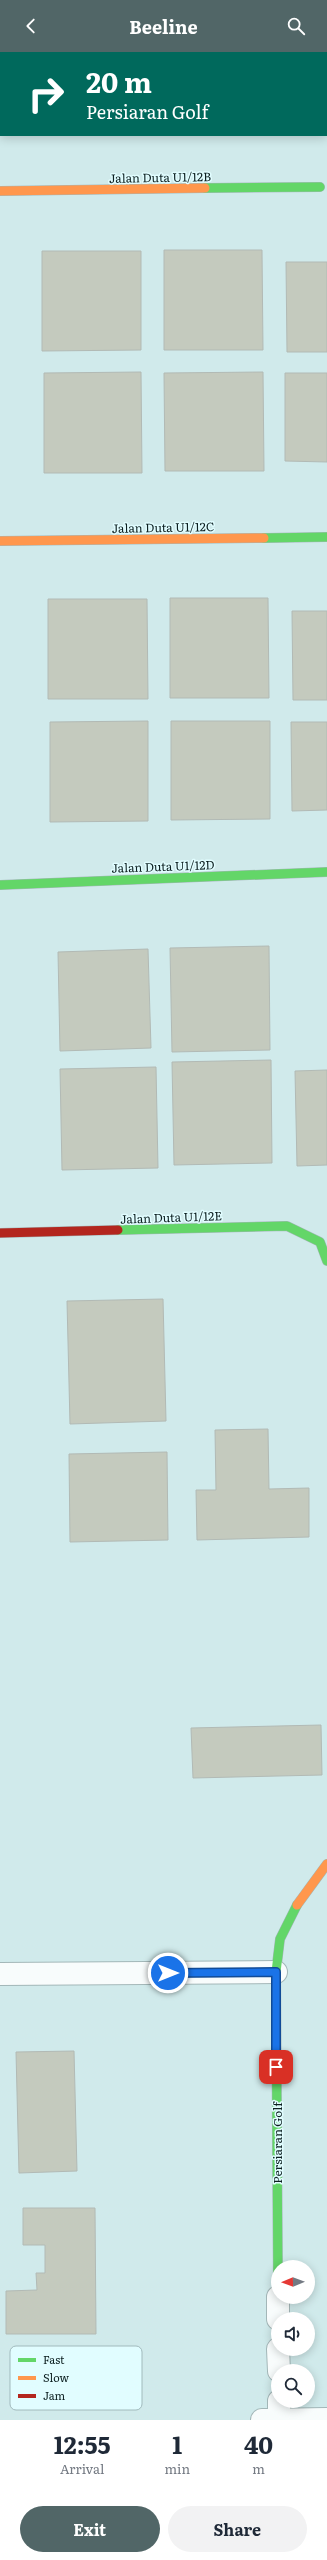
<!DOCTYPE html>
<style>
body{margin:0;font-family:Literata,serif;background:#f2f2f3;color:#1f2937;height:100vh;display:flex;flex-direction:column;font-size:15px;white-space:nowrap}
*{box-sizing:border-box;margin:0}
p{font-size:13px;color:#747a83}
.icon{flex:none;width:22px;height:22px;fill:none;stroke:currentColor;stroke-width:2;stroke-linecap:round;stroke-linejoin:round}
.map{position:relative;height:2368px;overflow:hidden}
.sheet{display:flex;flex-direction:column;background:#fff;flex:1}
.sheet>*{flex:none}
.banner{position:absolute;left:0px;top:0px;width:327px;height:84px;box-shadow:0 2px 10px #0003;background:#00695c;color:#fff;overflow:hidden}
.needle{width:26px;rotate:269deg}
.fabs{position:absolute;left:271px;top:2208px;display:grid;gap:8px}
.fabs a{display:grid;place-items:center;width:44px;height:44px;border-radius:50%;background:#fff;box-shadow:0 2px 10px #0003;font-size:20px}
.pin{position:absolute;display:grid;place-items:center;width:34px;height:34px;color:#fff;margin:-17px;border-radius:8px;box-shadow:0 2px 6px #0006}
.me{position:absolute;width:44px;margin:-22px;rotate:90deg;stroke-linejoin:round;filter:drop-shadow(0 0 3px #0008)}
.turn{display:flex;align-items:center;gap:14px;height:84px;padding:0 20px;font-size:18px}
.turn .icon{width:52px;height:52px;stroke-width:2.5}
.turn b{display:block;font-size:28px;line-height:34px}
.eta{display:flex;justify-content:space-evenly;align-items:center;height:68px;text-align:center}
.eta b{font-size:24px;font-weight:700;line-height:28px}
.cta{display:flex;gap:8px;margin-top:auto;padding:8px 20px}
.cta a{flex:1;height:46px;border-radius:24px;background:#516667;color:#fff;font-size:16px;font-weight:700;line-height:46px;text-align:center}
.cta a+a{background:#f2f2f3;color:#1f2937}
header{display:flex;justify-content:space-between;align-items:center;height:52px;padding:0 20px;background:#516667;color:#fff;font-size:18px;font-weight:700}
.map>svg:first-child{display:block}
</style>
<header><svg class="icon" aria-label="back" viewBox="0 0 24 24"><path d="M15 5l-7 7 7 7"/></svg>Beeline<svg class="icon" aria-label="search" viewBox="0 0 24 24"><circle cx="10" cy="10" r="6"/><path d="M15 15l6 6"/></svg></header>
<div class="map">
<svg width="327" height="2368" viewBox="0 0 327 2368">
<rect width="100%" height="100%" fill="#d0eaeb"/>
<!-- building -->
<path fill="#c4cabe" stroke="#b2bab5" d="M42 0H139V1H42Z
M162 0H261V1H162Z
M284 0H327V81L326 1Z
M164 198H262L263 298H164Z
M42 199H141V298L42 299Z
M286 210H327V300H287Z
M141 320 142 421H44V321Z
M263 320 264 419H165L164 321Z
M285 321H327V410L285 409Z
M170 546H268L269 646H170Z
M48 547H147L148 647H48Z
M292 559H327V648H293Z
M148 669V769L50 770V670Z
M171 669H270V767L171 768Z
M291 670H327V758L292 759Z
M269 894 270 998 172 1000 170 896Z
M148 897 151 996 60 999 58 900Z
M271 1008 272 1111 174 1113 172 1010Z
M156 1015 158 1116 62 1118 60 1017Z
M327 1018V1113L297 1114 295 1019Z
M163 1247 166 1369 70 1372 67 1249Z
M268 1377 269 1437 309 1436V1485L197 1488 196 1438H216L215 1378Z
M167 1400 168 1488 70 1490 69 1402Z
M321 1673 322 1723 193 1726 191 1676Z
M74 1999 77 2119 19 2121 16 2000Z
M23 2156H95L96 2282H6V2239L37 2238 36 2221H45V2193H23Z"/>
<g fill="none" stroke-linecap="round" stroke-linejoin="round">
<defs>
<path id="street" d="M0 1922 276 1920
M278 2245V2267
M278 2297 279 2319
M279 2349V2367
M262 2368 327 2367"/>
<path id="fast" d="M205 136 320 135
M264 486 327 485
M0 833 327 820
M118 1178 287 1174 320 1190 327 1209
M278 2237 276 1920 280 1887 297 1853"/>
<path id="slow" d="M0 139 205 136
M0 489 264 486
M297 1853 327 1812"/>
<path id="jam" d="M0 1181 118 1178"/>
</defs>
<!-- street casing -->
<use href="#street" stroke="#a3b7b8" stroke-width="24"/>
<!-- fast casing -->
<use href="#fast" stroke="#a3b7b8" stroke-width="10"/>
<!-- slow casing -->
<use href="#slow" stroke="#a3b7b8" stroke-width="10"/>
<!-- jam casing -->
<use href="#jam" stroke="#a3b7b8" stroke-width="10"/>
<!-- street -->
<use href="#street" stroke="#f8fcfc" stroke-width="22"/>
<!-- fast -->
<use href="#fast" stroke="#63d668" stroke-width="9"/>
<!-- slow -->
<use href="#slow" stroke="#ff974d" stroke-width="9"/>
<!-- jam -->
<use href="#jam" stroke="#b3261e" stroke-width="9"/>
</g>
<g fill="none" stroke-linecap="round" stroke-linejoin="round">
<defs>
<path id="route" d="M168 1921 276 1920V2015"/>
</defs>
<!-- route casing -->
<use href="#route" stroke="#114b97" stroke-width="10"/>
<!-- route -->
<use href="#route" stroke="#1a73e8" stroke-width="7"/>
</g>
<g text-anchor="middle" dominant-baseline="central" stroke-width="3" stroke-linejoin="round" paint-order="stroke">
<!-- street labels -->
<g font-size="12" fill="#0c1f20" stroke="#e1fdff">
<text transform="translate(160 125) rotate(-1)">Jalan Duta U1/12B</text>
<text transform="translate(163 475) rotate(-1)">Jalan Duta U1/12C</text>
<text transform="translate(163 814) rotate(-2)">Jalan Duta U1/12D</text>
<text transform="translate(171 1165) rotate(-2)">Jalan Duta U1/12E</text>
<text transform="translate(277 2091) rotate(-90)">Persiaran Golf</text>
</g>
</g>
<!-- legend -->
<rect x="10" y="2294" width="132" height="64" rx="6" fill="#e1fdff" stroke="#a1babc" stroke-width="1"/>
<rect x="18" y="2306" width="18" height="4" fill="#63d668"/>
<rect x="18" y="2324" width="18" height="4" fill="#ff974d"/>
<rect x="18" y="2342" width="18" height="4" fill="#b3261e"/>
<g font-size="11" fill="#0c1f20">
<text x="43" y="2312">Fast</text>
<text x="43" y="2330">Slow</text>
<text x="43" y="2348">Jam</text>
</g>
</svg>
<div class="fabs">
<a><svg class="needle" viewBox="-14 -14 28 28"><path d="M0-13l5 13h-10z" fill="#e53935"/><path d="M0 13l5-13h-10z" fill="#747a83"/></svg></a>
<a><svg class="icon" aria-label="sound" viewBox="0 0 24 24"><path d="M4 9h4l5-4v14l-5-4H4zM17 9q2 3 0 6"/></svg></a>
<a><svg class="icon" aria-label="search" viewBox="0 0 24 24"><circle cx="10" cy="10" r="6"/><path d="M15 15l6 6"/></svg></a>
</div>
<div class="pin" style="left:276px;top:2015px;background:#d93025"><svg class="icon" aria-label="arrive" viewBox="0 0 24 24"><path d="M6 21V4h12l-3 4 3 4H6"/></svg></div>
<svg class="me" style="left:168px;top:1921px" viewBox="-20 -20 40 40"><circle r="17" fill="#1a73e8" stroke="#fff" stroke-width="3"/><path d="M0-11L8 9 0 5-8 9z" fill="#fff"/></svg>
<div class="banner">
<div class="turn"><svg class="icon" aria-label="right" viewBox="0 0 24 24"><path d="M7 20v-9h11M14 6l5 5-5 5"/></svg><div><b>20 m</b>Persiaran Golf</div></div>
</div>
</div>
<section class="sheet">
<div class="eta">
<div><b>12:55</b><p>Arrival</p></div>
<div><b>1</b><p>min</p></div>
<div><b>40</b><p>m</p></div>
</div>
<div class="cta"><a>Exit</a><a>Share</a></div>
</section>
